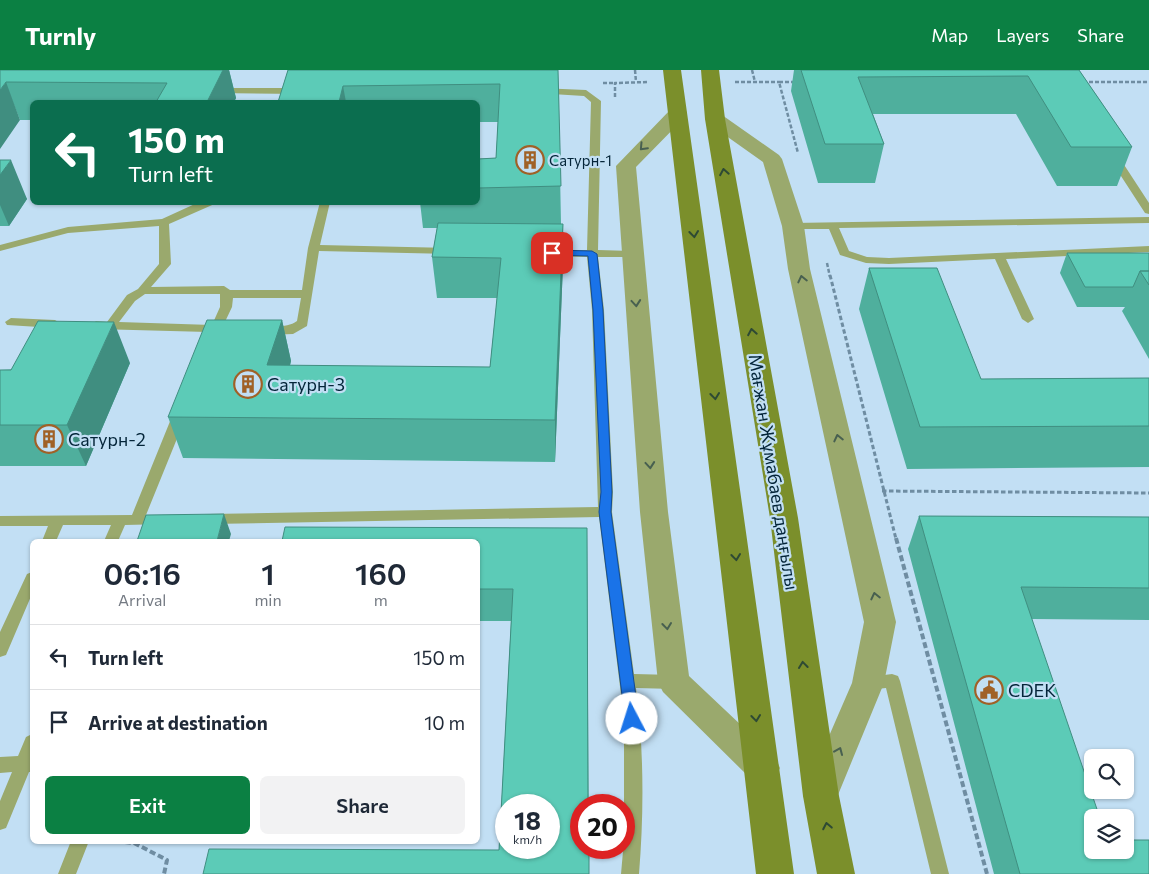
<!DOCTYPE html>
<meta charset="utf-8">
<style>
body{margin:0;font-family:Commissioner,sans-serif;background:#f2f2f3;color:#1f2937;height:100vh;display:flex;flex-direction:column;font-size:19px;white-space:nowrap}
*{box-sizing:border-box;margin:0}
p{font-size:16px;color:#747a83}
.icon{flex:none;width:28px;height:28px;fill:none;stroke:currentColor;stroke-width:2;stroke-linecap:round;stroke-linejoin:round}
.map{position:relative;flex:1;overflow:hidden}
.panel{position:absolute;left:30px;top:469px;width:450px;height:305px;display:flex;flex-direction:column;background:#fff;border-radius:8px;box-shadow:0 1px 4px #0004}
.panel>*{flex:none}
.hud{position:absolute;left:30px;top:30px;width:450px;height:105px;border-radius:8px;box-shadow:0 1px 4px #0004;background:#0b6e4f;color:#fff;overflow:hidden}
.buttons{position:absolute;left:1084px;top:679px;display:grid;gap:10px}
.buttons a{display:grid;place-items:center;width:50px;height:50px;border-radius:8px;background:#fff;box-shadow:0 1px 4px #0004;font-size:25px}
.speed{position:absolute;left:495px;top:724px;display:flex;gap:10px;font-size:25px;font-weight:700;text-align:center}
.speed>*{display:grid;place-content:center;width:65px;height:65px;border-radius:50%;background:#fff;box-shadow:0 1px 4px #0004;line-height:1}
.speed small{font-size:12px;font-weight:400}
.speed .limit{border:8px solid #d22;background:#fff;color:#111}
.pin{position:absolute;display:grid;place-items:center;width:42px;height:42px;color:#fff;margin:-21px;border-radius:10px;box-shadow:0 2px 8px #0006}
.me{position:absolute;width:55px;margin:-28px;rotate:355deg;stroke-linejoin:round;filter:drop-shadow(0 0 4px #0008)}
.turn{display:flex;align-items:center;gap:18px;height:105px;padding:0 15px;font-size:22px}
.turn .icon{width:65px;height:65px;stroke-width:2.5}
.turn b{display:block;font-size:35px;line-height:42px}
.eta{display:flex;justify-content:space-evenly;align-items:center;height:85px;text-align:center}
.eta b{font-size:30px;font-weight:600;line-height:35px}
.cta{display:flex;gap:10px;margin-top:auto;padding:10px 15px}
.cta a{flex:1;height:58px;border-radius:8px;background:#0b8043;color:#fff;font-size:20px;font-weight:600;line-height:58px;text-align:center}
.cta a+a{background:#f2f2f3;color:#1f2937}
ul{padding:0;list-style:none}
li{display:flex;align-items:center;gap:15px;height:65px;padding:0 15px;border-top:1px solid #e0e1e3}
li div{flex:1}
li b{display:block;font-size:19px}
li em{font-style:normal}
header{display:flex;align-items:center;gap:30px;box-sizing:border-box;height:70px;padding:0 25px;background:#0b8043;color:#fff}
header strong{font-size:24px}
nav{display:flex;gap:28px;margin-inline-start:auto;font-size:18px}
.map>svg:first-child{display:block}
</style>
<header>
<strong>Turnly</strong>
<nav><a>Map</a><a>Layers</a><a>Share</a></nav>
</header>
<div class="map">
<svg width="1149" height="804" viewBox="0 0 1149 804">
<rect width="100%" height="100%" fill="#c2dff4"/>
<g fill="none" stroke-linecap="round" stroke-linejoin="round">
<!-- path-far2 -->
<path stroke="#6f8da2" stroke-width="2.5" stroke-dasharray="4 2" stroke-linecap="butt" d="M635 0 636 12
M752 0 755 12
M735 12H779
M795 12H779L798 83
M1083 12H1149
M603 13H615
M615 27V13L649 12
M827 193 830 207"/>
<!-- path-far1 -->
<path stroke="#6f8da2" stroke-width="3" stroke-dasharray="4.5 2.5" stroke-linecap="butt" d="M830 205 896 469
M882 421 1149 423"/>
<!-- path -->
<path stroke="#6f8da2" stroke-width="4" stroke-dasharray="6 3" stroke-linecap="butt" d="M896 468 987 804
M116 771 134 773 167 790 164 804"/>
<!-- lane -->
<path fill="#9aa96d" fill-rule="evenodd" d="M216 18H300L305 21 300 24 213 23 211 21Z
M539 18 586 20 601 31 598 180 632 181 638 184 632 187H598L604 240 613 422 612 442 634 604 674 605 680 607 682 612 680 617 674 619 636 618C644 679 644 743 639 804H621L624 770V649L599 447 209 454 204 453 202 449 204 445 209 444 598 437 592 240 587 187 545 186 539 183 545 180H587L591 32 584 26 536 23 534 21Z
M1113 83 1117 84 1149 133V144L1145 143 1108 86Z
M219 132 169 154 171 194 151 217 224 216 230 220H302L308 178 320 132H330L320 175 451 178 457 181 451 184 319 181 307 256 293 264 266 265 260 261C268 253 285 260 297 251L301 228H233L232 237 223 256 228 259 226 262 220 263 216 269 212 270 206 266 208 262 96 259 90 255 96 251 107 252 127 225 138 219 159 194V156L68 163 0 181V175L68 157 162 149 197 133ZM145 224H220V237L212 255 119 252 135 231Z
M1149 147V153L839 158 849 181 867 187 889 188 1149 176V182L1006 189 1034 249 1028 253 1022 249 995 189 889 194 866 193 840 185 829 159H793L788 156 793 153Z
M11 248 55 250 61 254 55 258 7 255 5 252Z
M180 340 185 341 187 344 146 445 167 446 169 450 167 454 125 455 118 471H104L111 455H63L56 471H42L48 456H0V446L132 445 173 344 175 341Z
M32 502V524L6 585 0 587V562L27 504Z
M892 604 898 606 900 611 949 804H931L886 618 868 620 862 618 860 613 862 608Z
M32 664V702H29L6 758 0 760V731L12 702 0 703V687L18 686 26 667Z
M71 771H89L76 804H58Z"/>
<!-- street -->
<path fill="#9aa96d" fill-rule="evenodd" d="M678 37 685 39 687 43 685 47 636 97 668 442 689 606 775 687 780 698 775 709 763 714 751 709 663 622 658 612 640 442 616 96 671 39Z
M715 43 722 45 779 85 782 89 804 156 810 199 896 552 884 613 833 737 821 742 809 737 803 726 852 613 864 552 788 199 782 156 763 92 708 53 705 49 708 45Z"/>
<!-- secondary -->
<path fill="#7b8f2b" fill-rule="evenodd" d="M663 0H681L794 804H756Z
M701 0H719L725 49 798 448 839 726 855 804H817L803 726 770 448 705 49Z"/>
</g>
<!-- wall -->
<path fill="#4faf9d" d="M0 0H229L236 28 234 32H32V50H20Z
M288 0H558L561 154H563V194L555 392 183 388 168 347 282 250 291 291 290 296 490 297 497 228H437L432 187 437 158H423L420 132H478V89L496 88 498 52H478V32H278Z
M794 0H1079L1132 77 1117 116H1057L1016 44H873L884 74 875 113H818L791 21Z
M0 90 27 129 9 156H0Z
M1067 183H1149V289L1122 241 1125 237H1077L1060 203Z
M869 198 981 309 1149 308V397L907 399 859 239Z
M130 293 86 396H0V300Z
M919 446 1149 447V550L1032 549 1092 780 1149 804H994L908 479Z
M587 458 589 804 499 780 511 551H478V471Z"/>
<!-- shaded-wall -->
<path fill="#408e80" d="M223 0H229L236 28 234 32H207Z
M6 12 20 50 0 79V20Z
M343 16 346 32H339Z
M11 90 27 129 9 156 0 135V105Z
M563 154V194L555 392V350Z
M282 250 291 291 278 337 267 295Z
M114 252 130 293 86 396 67 355Z
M224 444 231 464 229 471H217Z"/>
<!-- building -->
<path fill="#5ccbb7" stroke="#408e80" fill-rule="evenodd" d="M0 0H223L207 32H156L167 13 6 12 0 20Z
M288 0H558L561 116 478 118V89L496 88 500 14 343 16 339 32H278Z
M801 0H1079L1132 77H1071L1028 6 858 7 884 74H825Z
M0 90H11L0 105Z
M438 153 563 154 555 350 168 347 207 250H282L267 295 490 297 501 188 432 187Z
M1067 183H1149V201H1140L1133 217H1085Z
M869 198H937L981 309 1149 308V356L920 357Z
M1140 201H1149V215Z
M38 251 114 252 67 355H0V300H11Z
M224 444 217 471H137L146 445Z
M919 446 1149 447V518L1021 517 1100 748H1092V780H1125V770H1149V804H1020Z
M285 457 587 458 588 735H581V778H589V804H203L209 779 499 780 513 519H478V471H282ZM506 735H549V778H506Z"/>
<!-- one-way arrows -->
<defs><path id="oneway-chevron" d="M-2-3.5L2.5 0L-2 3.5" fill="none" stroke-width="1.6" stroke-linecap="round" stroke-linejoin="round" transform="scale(1.25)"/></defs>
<g stroke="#486050">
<use href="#oneway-chevron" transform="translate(643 77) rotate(133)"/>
<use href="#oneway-chevron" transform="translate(802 209) rotate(-103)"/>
<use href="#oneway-chevron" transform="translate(636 233) rotate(85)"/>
<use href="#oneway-chevron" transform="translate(838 368) rotate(-103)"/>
<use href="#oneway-chevron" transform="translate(650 395) rotate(85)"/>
<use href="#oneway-chevron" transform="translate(875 526) rotate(-103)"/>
<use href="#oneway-chevron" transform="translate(667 556) rotate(83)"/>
<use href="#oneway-chevron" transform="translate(839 681) rotate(-67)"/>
</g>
<g stroke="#2e4a34">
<use href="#oneway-chevron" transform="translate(724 102) rotate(-100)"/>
<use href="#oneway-chevron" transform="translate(694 164) rotate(83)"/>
<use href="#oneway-chevron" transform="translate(752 262) rotate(-100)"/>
<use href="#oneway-chevron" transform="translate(715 326) rotate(83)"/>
<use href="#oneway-chevron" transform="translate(736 487) rotate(83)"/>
<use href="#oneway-chevron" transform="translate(803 595) rotate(-97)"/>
<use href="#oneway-chevron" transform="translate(756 648) rotate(83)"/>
<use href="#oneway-chevron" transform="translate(827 756) rotate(-101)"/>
</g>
<!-- route -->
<path fill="#1a73e8" stroke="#114b97" d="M552 180 592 181 597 184 603 240 612 422 611 442 639 649 637 653 632 655 627 653 625 649 599 442 601 422 593 240 588 186 549 185 548 183Z"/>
<!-- icons -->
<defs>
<symbol id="building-ring" viewBox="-11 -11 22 22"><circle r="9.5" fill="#c2dff4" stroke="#a06127" stroke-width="1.5"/><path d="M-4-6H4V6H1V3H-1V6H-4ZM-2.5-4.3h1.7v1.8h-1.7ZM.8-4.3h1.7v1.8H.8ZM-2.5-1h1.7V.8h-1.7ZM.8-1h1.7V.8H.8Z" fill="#a06127"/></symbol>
<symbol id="civic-ring" viewBox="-11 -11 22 22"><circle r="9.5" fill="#c2dff4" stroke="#a06127" stroke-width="1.5"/><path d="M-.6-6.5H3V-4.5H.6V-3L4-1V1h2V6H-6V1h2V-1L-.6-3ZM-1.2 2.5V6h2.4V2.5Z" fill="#a06127"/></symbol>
</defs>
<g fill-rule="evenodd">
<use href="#building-ring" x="514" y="74" width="32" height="32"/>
<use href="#building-ring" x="232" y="298" width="32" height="32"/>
<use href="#building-ring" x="33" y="353" width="32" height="32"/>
<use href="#civic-ring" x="973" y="604" width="32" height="32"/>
</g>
<g text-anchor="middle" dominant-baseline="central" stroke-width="4.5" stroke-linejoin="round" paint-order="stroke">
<!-- far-poi labels -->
<g font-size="15" fill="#042539" stroke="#c2dff4" text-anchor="start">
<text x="549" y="90">Сатурн-1</text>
</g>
<!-- poi labels -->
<g font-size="18" fill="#042539" stroke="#c2dff4" text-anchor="start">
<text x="267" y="314">Сатурн-3</text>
<text x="68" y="369">Сатурн-2</text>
<text x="1008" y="620">CDEK</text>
</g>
<!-- street labels -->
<g font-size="18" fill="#042539" stroke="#c2dff4">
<text transform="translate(774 402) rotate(81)">Мағжан Жұмабаев даңғылы</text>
</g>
</g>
</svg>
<div class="buttons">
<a><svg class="icon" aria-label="search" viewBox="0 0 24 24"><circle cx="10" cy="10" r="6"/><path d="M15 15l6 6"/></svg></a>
<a><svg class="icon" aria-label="layers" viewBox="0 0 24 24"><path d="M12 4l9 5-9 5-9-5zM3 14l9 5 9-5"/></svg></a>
</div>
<div class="speed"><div>18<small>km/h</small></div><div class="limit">20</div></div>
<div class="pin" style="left:552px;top:183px;background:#d93025"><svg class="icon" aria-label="arrive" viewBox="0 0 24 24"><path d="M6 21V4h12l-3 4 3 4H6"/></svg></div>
<svg class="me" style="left:632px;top:649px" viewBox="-20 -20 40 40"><circle r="19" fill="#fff"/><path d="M0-13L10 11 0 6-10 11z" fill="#1a73e8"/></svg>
<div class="hud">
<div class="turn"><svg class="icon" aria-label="left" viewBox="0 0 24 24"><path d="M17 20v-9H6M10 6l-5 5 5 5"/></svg><div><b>150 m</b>Turn left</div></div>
</div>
<section class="panel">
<div class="eta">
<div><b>06:16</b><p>Arrival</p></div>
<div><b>1</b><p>min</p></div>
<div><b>160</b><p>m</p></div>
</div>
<ul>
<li><svg class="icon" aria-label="left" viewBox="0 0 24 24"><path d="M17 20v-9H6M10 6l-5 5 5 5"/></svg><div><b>Turn left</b></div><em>150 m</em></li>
<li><svg class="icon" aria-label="arrive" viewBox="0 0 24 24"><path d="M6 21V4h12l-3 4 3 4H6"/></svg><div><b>Arrive at destination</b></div><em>10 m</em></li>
</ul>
<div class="cta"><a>Exit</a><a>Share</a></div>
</section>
</div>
